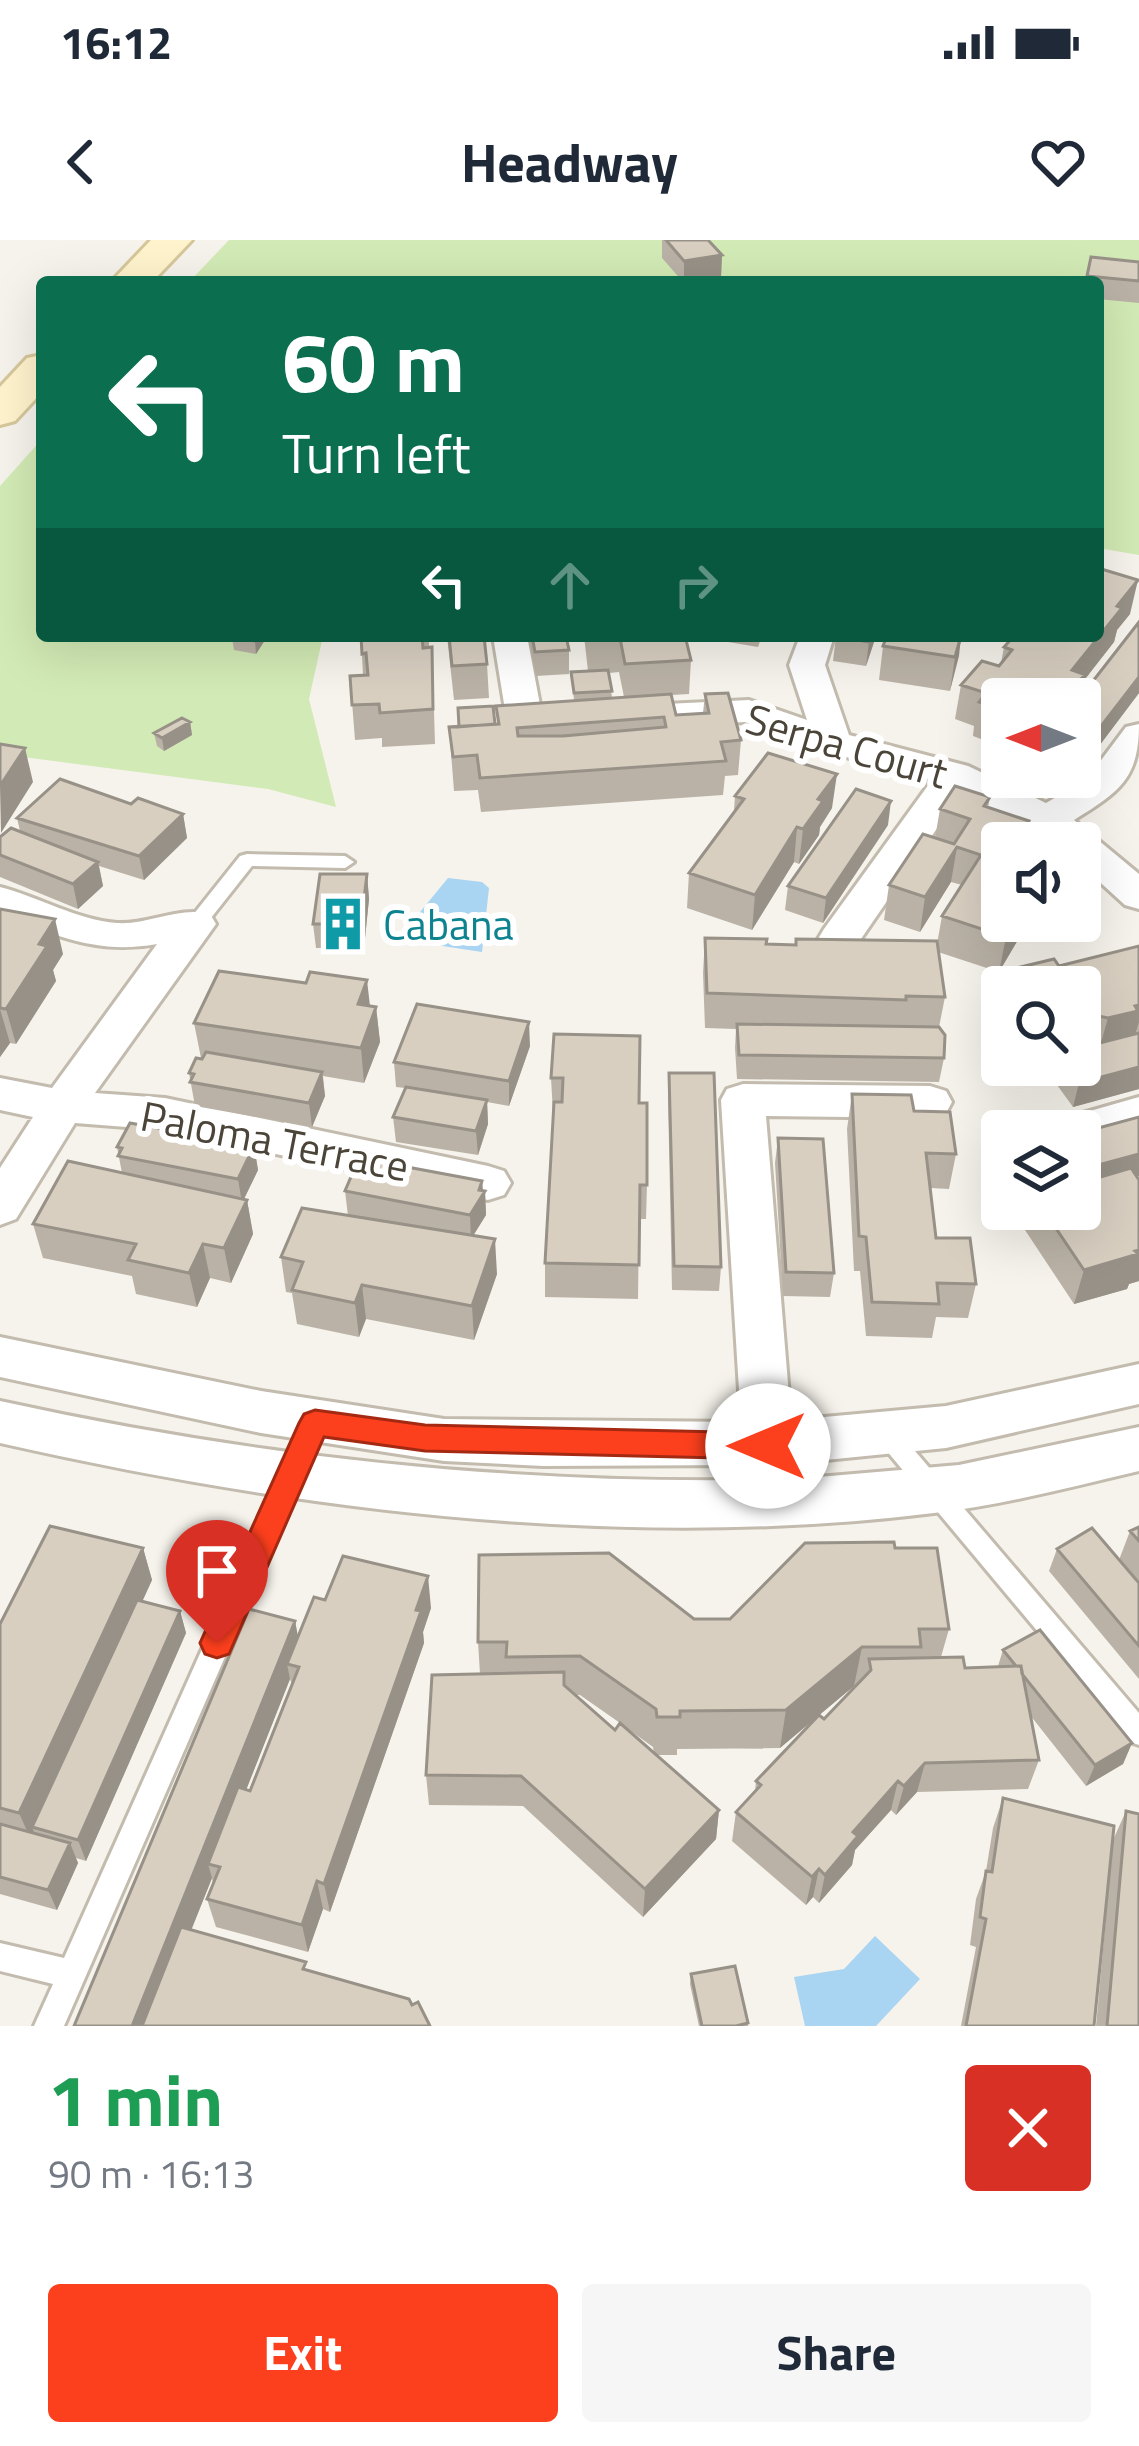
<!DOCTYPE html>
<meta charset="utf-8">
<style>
body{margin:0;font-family:"Titillium Web",sans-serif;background:#f6f6f7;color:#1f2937;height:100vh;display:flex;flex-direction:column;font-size:45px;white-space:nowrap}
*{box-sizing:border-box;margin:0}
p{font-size:39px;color:#747a83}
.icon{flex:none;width:66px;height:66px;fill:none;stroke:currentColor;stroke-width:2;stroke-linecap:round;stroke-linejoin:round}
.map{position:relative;height:1786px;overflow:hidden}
.sheet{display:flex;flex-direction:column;background:#fff;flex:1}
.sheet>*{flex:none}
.top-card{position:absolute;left:36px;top:36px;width:1068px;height:366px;border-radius:12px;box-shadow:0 12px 48px #0002;background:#0b6e4f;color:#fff;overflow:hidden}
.needle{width:78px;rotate:270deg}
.controls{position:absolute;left:981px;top:438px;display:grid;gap:24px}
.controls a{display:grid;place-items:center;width:120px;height:120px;border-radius:12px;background:#fff;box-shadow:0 12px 48px #0002;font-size:60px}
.pin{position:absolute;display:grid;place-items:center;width:102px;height:102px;color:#fff;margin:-123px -51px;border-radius:50% 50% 50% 0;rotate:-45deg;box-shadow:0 0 12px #0007}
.pin .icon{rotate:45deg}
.me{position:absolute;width:132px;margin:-66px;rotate:270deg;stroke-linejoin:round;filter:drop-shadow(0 0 9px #0008)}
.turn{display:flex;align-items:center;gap:42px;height:252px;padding:0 48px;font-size:54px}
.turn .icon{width:156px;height:156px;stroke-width:2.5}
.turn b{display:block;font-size:84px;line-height:102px}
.lanes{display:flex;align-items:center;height:114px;padding:0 48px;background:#0003;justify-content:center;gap:60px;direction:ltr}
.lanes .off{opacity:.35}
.round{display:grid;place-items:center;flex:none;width:126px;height:126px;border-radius:12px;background:#f6f6f7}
.overview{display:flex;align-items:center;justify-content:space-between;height:204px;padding:0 48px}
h1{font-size:72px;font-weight:700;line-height:90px;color:#1e9e55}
.cta{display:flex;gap:24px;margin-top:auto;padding:24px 48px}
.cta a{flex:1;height:138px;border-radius:12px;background:#fc3f1d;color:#fff;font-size:48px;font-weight:700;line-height:138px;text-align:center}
.cta a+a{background:#f6f6f7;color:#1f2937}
.status{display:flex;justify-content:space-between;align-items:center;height:84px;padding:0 60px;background:#fff;direction:ltr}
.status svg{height:33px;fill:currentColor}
header{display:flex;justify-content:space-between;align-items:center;height:156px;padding:0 48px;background:#fff;font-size:54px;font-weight:700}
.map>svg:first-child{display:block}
</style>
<div class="status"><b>16:12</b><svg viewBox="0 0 49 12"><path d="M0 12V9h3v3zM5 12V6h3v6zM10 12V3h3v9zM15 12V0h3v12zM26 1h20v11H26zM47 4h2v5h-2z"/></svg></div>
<header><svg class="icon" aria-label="back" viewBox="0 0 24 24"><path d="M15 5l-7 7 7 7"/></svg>Headway<svg class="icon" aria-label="heart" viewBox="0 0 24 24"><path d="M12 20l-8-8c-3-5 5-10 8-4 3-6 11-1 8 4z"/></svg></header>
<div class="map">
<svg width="1139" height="1786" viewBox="0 0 1139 1786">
<rect width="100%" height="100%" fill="#f6f3ec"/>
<!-- green -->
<path fill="#d2eab5" d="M229 0H1139V315L1098 308V42H189Z
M42 199V396H323L309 459 336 567 268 549 0 514V246Z"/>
<!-- water -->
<path fill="#a9d4f2" d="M448 638 482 642 489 648 482 712 403 700 402 694Z
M875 1696 920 1739 876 1786H805L794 1737 844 1729Z"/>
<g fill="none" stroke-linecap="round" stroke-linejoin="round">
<defs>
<path id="service" d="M247 614 345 616 354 622 345 628 252 626 203 688H189L186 684 189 680 240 616Z
M315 1173 323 1176 327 1183 64 1786H34L53 1744 0 1731V1703L64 1718 303 1183 307 1176Z
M889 1187 897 1190 1139 1473V1505L1130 1502 881 1204 877 1197 881 1190Z"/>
<path id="minor" d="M493 396H527L541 470 749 460 807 480 789 425 800 396H834L825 425 849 495 968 526 1046 563 1087 539 1126 487 1139 484C1139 539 1119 552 1074 580L1139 634V669L1125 665 1080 624V603C1041 603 998 570 962 552L854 709 839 713 824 709 818 699 824 689 932 540 820 510 745 482 525 493 512 490 507 482Z
M0 647C39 657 77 680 117 683 149 685 179 666 210 674L216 684 95 853 165 858 488 926 504 931 511 943 504 955 488 960 165 890 75 883 16 979 0 985V928L33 877 0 870V838L52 848 157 704C97 715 56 695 0 675Z
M743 844 930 846 946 851 952 862 946 873 930 878 766 876 791 1180 946 1166 1139 1124V1164L946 1208 795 1223V1239L959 1225 1139 1187V1231C1071 1247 1003 1265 934 1273 627 1311 300 1271 0 1203V1161C246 1215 494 1243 746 1240L743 1225 543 1226 444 1221 261 1193 0 1137V1097L261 1151 444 1179 741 1182 721 860 727 849Z
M1139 857V889L1080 907V891H1056L1062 879Z"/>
<path id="secondary" d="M151 0H192L152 42H111Z
M42 115V152L15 181 0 185V147L27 118Z"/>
</defs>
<!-- service casing -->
<use href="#service" stroke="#c2bbae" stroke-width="6"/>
<!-- minor casing -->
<use href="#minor" stroke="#c2bbae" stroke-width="6"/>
<!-- secondary casing -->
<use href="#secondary" stroke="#d6c79b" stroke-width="6"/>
<!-- service -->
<use href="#service" fill="#fff" fill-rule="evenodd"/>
<!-- minor -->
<use href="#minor" fill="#fff" fill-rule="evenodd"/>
<!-- secondary -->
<use href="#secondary" fill="#fff3cd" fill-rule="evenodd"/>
</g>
<!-- wall -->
<path fill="#bab2a6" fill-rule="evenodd" d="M662 0H708L722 15 721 37 683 42 662 18Z
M1091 17 1139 22V63L1098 59V42H1086Z
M1130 374 1117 390 1114 402 1085 439 1081 456 1139 382V453L1087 522 1080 520V459H1002V507L973 496 974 486 955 479 961 445 999 426 1001 423 1004 407Z
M361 396H429V407H432L435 504 382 507V498L355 500 350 436 363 435Z
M447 396H484L487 424 489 458 454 460Z
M528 396H566L569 410V434L536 436Z
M584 396H685L691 420 689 454 672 455 676 475 703 473 705 454 741 500 738 535 725 536 723 555 481 572 478 550 454 551 449 487 497 484 496 466 574 460 571 432 588 431ZM619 432 624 457 612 458 609 433Z
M692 396H762L758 407Z
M836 396H876L866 426 833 421Z
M887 396H962L950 451 879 440 883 406Z
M232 398 265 400 256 414 234 410Z
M190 482 192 495 164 511 157 506 154 493Z
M735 556 832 568 820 587 819 595 799 624 794 622 752 690 687 668 689 633 734 571Z
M990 557 988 568 1029 581 1027 592 1053 600 1052 603H1002V681H1029L999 732 938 712 945 757 939 787 944 818 939 842 737 839 735 808 736 789 705 788 703 733 705 698 766 704H937L942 676 962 645 951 642 920 692 884 680 889 645 935 598 940 569Z
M131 564 183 574 187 598 144 640 99 626 103 646 78 669 0 637V597L20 591 17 578Z
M888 585 823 683 785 670 788 646Z
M367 634 369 659 364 708H316L313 684Z
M0 669 63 714 53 730 56 741 16 804 10 803 0 817Z
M1139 706V849L1073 867 1052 838 1056 825H1080V747H1002V780L992 767 1000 732 1059 726Z
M370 766 376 767 380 802 364 843 323 836 325 856 312 887 195 866 189 833 201 818 194 783Z
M554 794 647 945 646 979H639L638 1059 545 1057V1023L553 873 551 838Z
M530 806 509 866 487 862 488 884 478 915 396 902 393 877 405 848 396 847 394 822Z
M669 833 721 1027 719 1051 672 1050 668 857Z
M852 854 914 871 956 914 949 949 930 948 936 998 976 1044 968 1078 936 1077 932 1098 866 1096 860 1031H854L847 889Z
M1139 877V936L1137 937 1139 940V1041L1129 1044 1127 1049 1074 1064 1025 990 1030 969H1080Z
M778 898 834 1033 830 1057 783 1056 775 923Z
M254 906 258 930 244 959 247 960 253 994 231 1043 210 1038 197 1067 136 1054 132 1036 43 1018 33 984 122 933 117 907Z
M482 941 483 951H485L486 975 473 996 497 1034 474 1100 366 1079 359 1097 297 1084 292 1053 286 1052 281 1017 348 976 345 951Z
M1139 1287V1439L1049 1331 1057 1309 1119 1320 1130 1291Z
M143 1308 152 1340 142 1362 180 1371 186 1393 86 1621 76 1618 78 1623 57 1670 0 1654V1384Z
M895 1308 949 1389 941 1417 965 1428 998 1426 1003 1410 1132 1503 1123 1524 1086 1546 1030 1475 1039 1520 1028 1549 917 1552 896 1575 891 1570 855 1610 852 1625 819 1663 813 1657 806 1665 732 1601 736 1572 755 1552 756 1541 815 1478 780 1508 677 1509V1515H657L719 1570 716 1599 643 1677 523 1566 429 1565 426 1535 480 1434 478 1402 694 1379H730ZM854 1446 824 1479 819 1475ZM575 1455H580L620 1483 615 1490ZM621 1484 653 1507 654 1513Z
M325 1360 431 1368 423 1392 424 1403 330 1672 323 1669 308 1712 216 1687 207 1659 213 1644 212 1638 191 1690 412 1765 430 1786H74L295 1381 298 1398ZM290 1439 292 1445 250 1551 246 1550Z
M1003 1558 1094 1786H961L976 1707 970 1705 976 1659 986 1631 993 1588Z
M1126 1571 1139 1786H1096L1113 1600Z
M691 1734 748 1783V1786H699L690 1744Z"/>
<!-- shaded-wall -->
<path fill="#979187" d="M722 15 721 37 684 42V21Z
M1138 340 1130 374 1117 390 1114 402 1085 439 1080 462V459H1064L1072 430 1117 366Z
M258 396H265V400L256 414 255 401Z
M871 396H876L866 426 869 402Z
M961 396 959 416 950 451 955 417Z
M1139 437V453L1087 522 1092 498Z
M190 482 192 495 164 511 162 498Z
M25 508 33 542 1 593 0 546Z
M837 534 832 568 820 587 819 595 799 624 803 589 818 559Z
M891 561 888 585 823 683 826 658Z
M183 574 187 598 144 640 139 616Z
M797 587 794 622 752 690 755 655Z
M957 607 951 642 920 692 925 657Z
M98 622 103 646 78 669 73 644Z
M367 634 369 659 364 708 361 684Z
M55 679 63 714 53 730 56 741 16 804 6 769 39 704Z
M1016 681H1029L999 732 1006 697Z
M367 740 371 775 358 764Z
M1139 765V782L1134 798 1098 813 1108 778Z
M376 767 380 802 364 843 361 808Z
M0 769 10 803 0 817Z
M1089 774 1081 808 1080 776Z
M529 782 530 806 509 866V841Z
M1139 827V849L1073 867 1079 843Z
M322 832 325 856 312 887 309 863Z
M487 860 488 884 478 915 476 891Z
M254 906 258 930 242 963 238 939Z
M1139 914V936L1080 953V930Z
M482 941 483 954 485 951 486 975 471 999 470 975Z
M247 960 253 994 231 1043 224 1008Z
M495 999 497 1034 474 1100 472 1066Z
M203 1004 210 1038 197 1067 189 1033Z
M1139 1010V1041L1129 1044 1127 1049 1074 1064 1084 1030Z
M362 1045 366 1079 359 1097 355 1063Z
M143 1308 152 1340 38 1589 32 1587 35 1595 32 1602 19 1573Z
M428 1336 431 1368 423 1392 424 1403 330 1672 324 1644Z
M180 1371 186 1393 86 1621 78 1600Z
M295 1381 301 1412 287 1424 290 1439 216 1626 208 1624 212 1638 153 1786H132Z
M862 1407 854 1446 780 1508 786 1470Z
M1132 1503 1123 1524 1086 1546 1095 1525Z
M925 1523 917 1552 896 1575 904 1546Z
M898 1541 891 1570 855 1610 852 1625 819 1663 825 1635 853 1592Z
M719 1570 716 1599 643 1677 645 1649Z
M70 1603 78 1623 57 1670 48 1650Z
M819 1629 813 1657 806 1665 812 1637Z
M317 1641 323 1669 308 1712 302 1685Z"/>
<!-- building -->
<path fill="#d8cfc1" stroke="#979187" stroke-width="3" fill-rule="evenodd" d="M666 0H708L722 15 684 21Z
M1091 17 1139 22V41L1087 36Z
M1098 328 1138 340 1117 366 1122 368 1072 430 1086 435 1066 450 1052 447 1042 459H1002V470L979 462 986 453 961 445 982 421 999 426 1012 410 1004 407 1014 396H1098Z
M1139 382V437L1092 498 1080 494 1079 459Z
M233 396H258L255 401 232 398Z
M361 396H422L423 408 432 407 433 469 380 473 379 464 352 465 350 436 368 435 366 413 362 414Z
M449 396H484L487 424 452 426Z
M532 396H566L569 410 535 412Z
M588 396H685L691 420 625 424 620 398 588 400Z
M836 396H871L869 402Z
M887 396H961L955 417 883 406Z
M608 430 612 451 574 453 571 432Z
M728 453 741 500 721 502 726 521 480 538 477 515 453 517 449 487 499 484 496 466 671 454 676 475 709 473 705 454ZM664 477 666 487 563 496H518L517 488Z
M493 466 495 484 459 487 458 468Z
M182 478 190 482 162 498 154 493Z
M0 504 25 508 0 546Z
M768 513 837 534 818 559 823 561 803 589 797 587 755 655 689 633 744 559 735 556Z
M60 539 131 564 138 558 183 574 139 616 17 578Z
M955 546 990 557 984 566 1029 581 1024 591 1053 600 1051 603H1002V681H1016L1006 697 942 676 981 615 957 607 925 657 889 645 923 594 954 604 970 579 940 569Z
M856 549 891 561 826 658 788 646Z
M11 588 98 622 73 644 0 615V597Z
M320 634H367L361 684H313Z
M0 669 55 679 39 704 47 706 6 769 0 768Z
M705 698 767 699 766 704 796 705V699L937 701 945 757 906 756V760L707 753Z
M1139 706V765L1135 766 1138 771 1108 778 1089 774 1080 776V747H1011L1000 732 1054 719 1059 726Z
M219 731 306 743 310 732 367 740 358 764 376 767 361 808 194 783Z
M417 764 529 782 509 841 394 822Z
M737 784 939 787 945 795 944 818 739 815Z
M1139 793V827L1079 843 1066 825H1080V808Z
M554 794 640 796 639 863H647V945H640L639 1025 545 1023 554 862H562L563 838H551Z
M206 812 322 832 309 863 190 842 194 834 189 833 196 818 202 819Z
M669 833H714L721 1027 674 1026Z
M406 847 487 860 476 891 393 877Z
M852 854 911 855 914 871 950 872 956 914 926 913 936 998H970L976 1044 937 1043 939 1064 872 1062 866 997 859 996Z
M1139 877V914L1080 930V893Z
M130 883 254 906 238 939 118 916 122 908 117 907Z
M778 898 823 899 834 1033 786 1032Z
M359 918 482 941 479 950 485 951 470 975 345 951Z
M68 921 247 960 224 1008 203 1004 189 1033 128 1020 136 1004 33 984Z
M1131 928 1139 940V1010L1135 1011 1138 1014 1084 1030 1043 969H1080V943Z
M302 968 495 999 472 1066 362 1045 355 1063 292 1050 303 1022 281 1017Z
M50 1286 143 1308 19 1573 0 1568V1384Z
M1139 1287V1301L1130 1291Z
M1092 1288 1139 1343V1406L1057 1309Z
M894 1302 895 1308H937L949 1389H919L921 1407H862L786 1470 680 1471V1477H657L656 1469 580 1416 506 1417 507 1402H478L479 1315 609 1313 694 1379H730L805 1303Z
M343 1316 428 1336 416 1370 421 1371 324 1644 317 1641 302 1685 207 1659 220 1627 208 1624 238 1547 250 1551 299 1427 287 1424 314 1357 325 1360Z
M137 1360 180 1371 78 1600 32 1587Z
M249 1369 295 1381 132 1786H74Z
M1040 1390 1132 1503 1095 1525 1022 1434 1021 1426H1016L1003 1410Z
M963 1417 965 1428 1021 1426 1039 1520 925 1523 904 1546 898 1541 853 1592 858 1596 825 1635 819 1629 812 1637 736 1572 761 1545 756 1541 819 1475 824 1479 871 1430 869 1419Z
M564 1432V1445L615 1490 620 1483 719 1570 645 1649 521 1536 426 1535 432 1435Z
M1003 1558 1114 1586 1094 1786H966L986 1679 980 1677 986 1631 992 1632Z
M1126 1571 1139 1574V1786H1107Z
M0 1584 70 1603 48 1650 0 1637Z
M181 1687 306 1722 303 1729 409 1759 412 1765 418 1762 430 1786H142Z
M735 1726 748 1783 736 1786H702L691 1734Z"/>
<!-- route -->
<path fill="#fc3f1d" stroke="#a42913" stroke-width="3" d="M315 1170 425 1185 768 1193 779 1197 783 1206 779 1216 768 1219 425 1211 324 1197 229 1414 217 1418 205 1414 200 1403 299 1183 304 1174Z"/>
<!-- icons -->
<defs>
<symbol id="building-bare" viewBox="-9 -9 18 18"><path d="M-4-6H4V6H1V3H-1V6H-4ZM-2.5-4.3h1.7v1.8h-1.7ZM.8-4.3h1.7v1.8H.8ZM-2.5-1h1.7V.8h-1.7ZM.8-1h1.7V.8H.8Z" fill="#0f9aa8" stroke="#fff" stroke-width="2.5" paint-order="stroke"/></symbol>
</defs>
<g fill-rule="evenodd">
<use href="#building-bare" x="305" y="646" width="76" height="76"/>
</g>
<g text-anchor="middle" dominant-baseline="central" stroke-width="12" stroke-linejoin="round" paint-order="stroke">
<!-- street labels -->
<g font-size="42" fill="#4b4439" stroke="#fff">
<text transform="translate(847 505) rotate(16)">Serpa Court</text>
<text transform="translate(275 900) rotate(11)">Paloma Terrace</text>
</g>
<!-- culture labels -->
<g font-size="42" fill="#0d838f" stroke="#fff" text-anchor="start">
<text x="383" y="684">Cabana</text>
</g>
</g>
</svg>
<div class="controls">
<a><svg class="needle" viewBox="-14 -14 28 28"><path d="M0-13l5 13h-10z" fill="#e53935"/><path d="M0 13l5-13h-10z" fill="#747a83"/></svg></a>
<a><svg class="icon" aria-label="sound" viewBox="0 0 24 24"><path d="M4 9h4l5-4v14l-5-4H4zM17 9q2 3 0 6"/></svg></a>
<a><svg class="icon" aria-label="search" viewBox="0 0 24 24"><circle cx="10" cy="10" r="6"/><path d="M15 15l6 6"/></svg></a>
<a><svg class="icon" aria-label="layers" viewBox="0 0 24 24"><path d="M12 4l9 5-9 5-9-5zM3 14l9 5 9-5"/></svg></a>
</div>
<div class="pin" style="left:217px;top:1403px;background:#d93025"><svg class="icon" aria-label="arrive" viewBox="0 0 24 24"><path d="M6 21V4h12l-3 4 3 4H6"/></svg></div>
<svg class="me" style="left:768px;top:1206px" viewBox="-20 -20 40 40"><circle r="19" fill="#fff"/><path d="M0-13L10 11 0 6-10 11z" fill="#fc3f1d"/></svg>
<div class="top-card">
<div class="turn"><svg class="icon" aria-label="left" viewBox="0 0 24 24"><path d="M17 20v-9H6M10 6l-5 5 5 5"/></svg><div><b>60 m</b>Turn left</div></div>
<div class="lanes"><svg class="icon" aria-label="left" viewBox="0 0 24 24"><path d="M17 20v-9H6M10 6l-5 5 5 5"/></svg><svg class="icon off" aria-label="ahead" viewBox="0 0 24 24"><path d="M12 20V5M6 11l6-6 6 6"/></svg><svg class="icon off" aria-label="right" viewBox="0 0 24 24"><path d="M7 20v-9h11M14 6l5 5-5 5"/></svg></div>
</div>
</div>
<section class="sheet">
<div class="overview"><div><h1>1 min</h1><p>90 m · 16:13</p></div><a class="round" style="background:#d93025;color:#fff"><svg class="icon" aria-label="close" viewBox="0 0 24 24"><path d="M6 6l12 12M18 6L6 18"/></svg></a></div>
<div class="cta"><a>Exit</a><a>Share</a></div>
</section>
